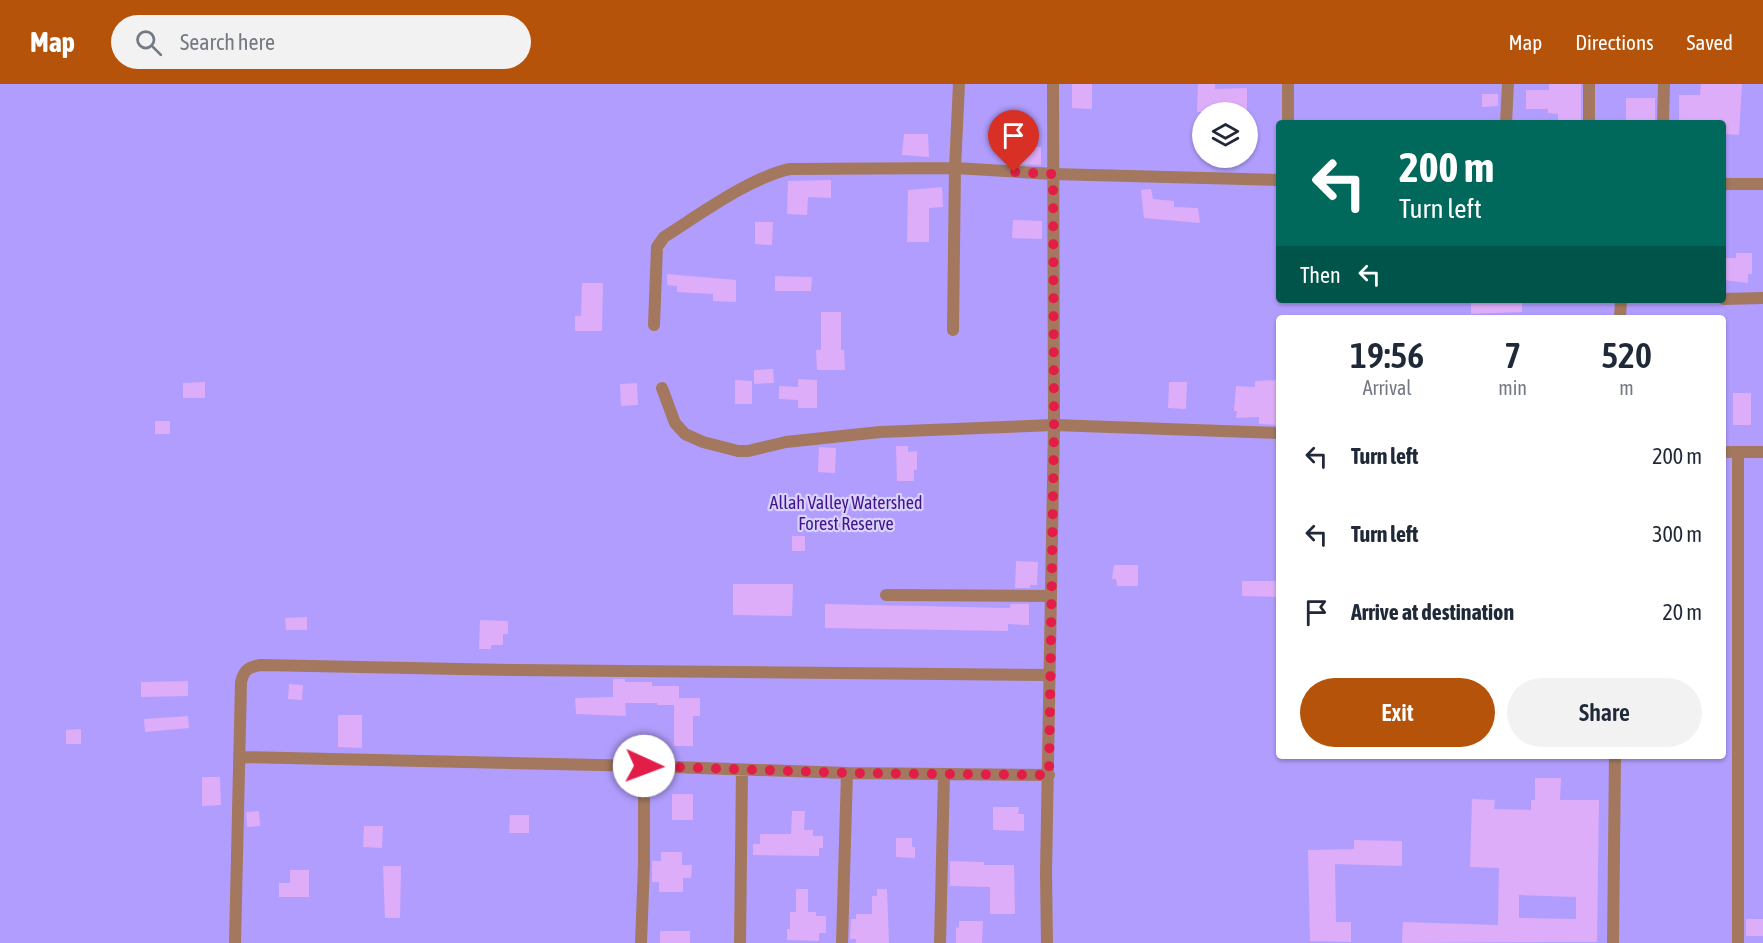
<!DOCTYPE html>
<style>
body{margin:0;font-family:"Asap Condensed",sans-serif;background:#f2f2f3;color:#1f2937;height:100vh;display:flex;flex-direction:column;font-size:22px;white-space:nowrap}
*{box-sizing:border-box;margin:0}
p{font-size:20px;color:#747a83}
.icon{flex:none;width:33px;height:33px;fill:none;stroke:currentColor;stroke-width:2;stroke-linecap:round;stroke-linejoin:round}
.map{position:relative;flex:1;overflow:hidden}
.side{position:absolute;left:1276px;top:231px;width:450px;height:444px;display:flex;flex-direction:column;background:#fff;border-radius:6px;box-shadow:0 2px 4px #0004}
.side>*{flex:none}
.hud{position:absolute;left:1276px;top:36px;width:450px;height:183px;border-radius:6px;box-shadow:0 2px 4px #0004;background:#00695c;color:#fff;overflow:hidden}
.buttons{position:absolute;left:1192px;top:18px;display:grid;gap:12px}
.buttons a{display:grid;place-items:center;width:66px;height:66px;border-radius:50%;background:#fff;box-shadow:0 2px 4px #0004;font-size:30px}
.pin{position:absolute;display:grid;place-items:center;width:51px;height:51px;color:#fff;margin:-62px -26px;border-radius:50% 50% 50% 0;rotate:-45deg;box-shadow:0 0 6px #0007}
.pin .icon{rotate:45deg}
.me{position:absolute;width:66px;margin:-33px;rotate:92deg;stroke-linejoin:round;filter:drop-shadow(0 0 4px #0008)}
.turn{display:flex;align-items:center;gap:21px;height:126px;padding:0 24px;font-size:27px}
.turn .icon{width:78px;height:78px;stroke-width:2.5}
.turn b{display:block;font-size:42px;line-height:51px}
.then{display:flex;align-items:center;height:57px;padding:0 24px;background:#0003;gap:12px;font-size:22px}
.eta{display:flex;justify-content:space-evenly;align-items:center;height:102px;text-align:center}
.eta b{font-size:36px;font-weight:600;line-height:42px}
.button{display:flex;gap:12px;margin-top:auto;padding:12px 24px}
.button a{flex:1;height:69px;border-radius:36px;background:#b45309;color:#fff;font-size:24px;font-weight:600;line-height:69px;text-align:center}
.button a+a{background:#f2f2f3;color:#1f2937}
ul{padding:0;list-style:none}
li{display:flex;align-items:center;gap:18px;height:78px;padding:0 24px}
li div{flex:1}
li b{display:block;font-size:22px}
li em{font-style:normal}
header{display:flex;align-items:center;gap:36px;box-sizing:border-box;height:84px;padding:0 30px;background:#b45309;color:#fff}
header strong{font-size:28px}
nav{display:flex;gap:33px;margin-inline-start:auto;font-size:21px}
.search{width:420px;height:54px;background:#f2f2f3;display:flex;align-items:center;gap:15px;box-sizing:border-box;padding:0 21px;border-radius:33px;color:#747a83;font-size:22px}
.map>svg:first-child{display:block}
</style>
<header>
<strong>Map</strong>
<div class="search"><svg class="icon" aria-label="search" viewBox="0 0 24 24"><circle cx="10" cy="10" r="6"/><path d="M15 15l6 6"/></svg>Search here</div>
<nav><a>Map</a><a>Directions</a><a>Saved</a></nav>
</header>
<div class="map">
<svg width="1763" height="859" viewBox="0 0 1763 859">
<rect width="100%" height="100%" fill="#d9d2fd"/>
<!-- green -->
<path fill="#b19dfd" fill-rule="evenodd" d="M0 0H1763V859H0ZM1203 28H1248V74H1203ZM1280 39H1724V216H1280ZM1280 234H1724V672H1280Z"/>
<!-- building -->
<path fill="#ddadfa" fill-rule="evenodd" d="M1072 0H1092V25L1072 24Z
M1198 0H1215V5L1247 4V28H1197Z
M1549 0H1581V39H1558V30L1548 29V25H1526V6H1549Z
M1701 0H1742L1739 51 1724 50V39H1679V11H1700Z
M1482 10H1498V22L1482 23Z
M1626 14H1655V39H1626Z
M904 50H928L929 73 902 71Z
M1020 62 1041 63V81L1020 80Z
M831 96V114L808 113 807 131 787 130 788 97Z
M942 103 943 123 929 124V158H907L908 106Z
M1151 105 1153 115 1174 117V123L1198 124 1200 139 1144 134 1141 106Z
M1013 136 1042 137V155L1012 154Z
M755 138H773L772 161 755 160Z
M1736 169H1752V190H1748V199L1724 196V174H1736Z
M667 190 736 196V218L713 217V210L677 208V202L667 201Z
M775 192 812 193 811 207H775Z
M582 199H603L602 247H575V232H581Z
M1471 216H1522V228L1471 230Z
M821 228H841V266H844L845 286H817L816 266H821Z
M773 285 774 299 754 300V286Z
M798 295 817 296V324H798V316L779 315V302L798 303Z
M735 296 752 297V320H735Z
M1280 296V341L1259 340V333L1236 334 1237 327H1234L1236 302 1255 303V297Z
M205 298V314H183V299Z
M1169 298H1187L1186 325 1168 324Z
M637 299 638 321 621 322 620 300Z
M1733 309H1751V341H1733Z
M155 337H170V350H155Z
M896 362H908V368L917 367V386H914V397H897Z
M819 363 836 364 835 389 818 388Z
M792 452H805V467H792Z
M1016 477 1038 478 1037 501H1030V504H1015Z
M1114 481H1138V502H1117L1116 495H1112Z
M1242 497H1280V513L1242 512Z
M733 500H793L792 532 733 531Z
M825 520 1010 524V520H1029V541L1008 540V547L825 544Z
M307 533V546H286L285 534Z
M480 536 508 537V550H503V561H491V565H479Z
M613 595H625V598H652V602H679V614H700V632H693V662H674V621H657V619H625L626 632 576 630 575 614 613 613Z
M188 597V612L141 613V598Z
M289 600 303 601 302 616 288 615Z
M338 631H362V664L338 663Z
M188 632 189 644 145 648 144 635Z
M81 645V660H66V646Z
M202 693H220L221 721 202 722Z
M1535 694H1561L1560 716H1599L1597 858 1402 859 1403 838 1498 841 1499 784 1470 783 1472 715 1495 716 1494 725 1531 726V716H1535ZM1519 811 1576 813V835L1519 834Z
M672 710H693V736H672Z
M993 723H1019L1018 730H1024V747L993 746Z
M259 727 260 742 247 743 246 728Z
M792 727H805L804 746H813V752H823V764H819V772L753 771V760H760V750H791Z
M510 731H529V749H509Z
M364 742H383L382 764 363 763Z
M896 754H912V763H915V774L896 773Z
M1354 756 1402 757V782L1335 780 1336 838H1351V858L1310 857 1308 766 1354 765Z
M661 768H682V781H692L691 794H683V808H659V798H652V777H661Z
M950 777 984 778V781H1014L1015 830H990V803L950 802Z
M383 782H401L400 834H385Z
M290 786H309V813H279V799H290Z
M796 805H808V828H816V832H826V849H819V857L787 856V845H790V828H796Z
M877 805H887L889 859H856V855H850L851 835H856V830H872V812H877Z
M1746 835H1763V852H1746Z
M959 837H983L982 859H956V843L959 844Z
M660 847H690V859H660Z"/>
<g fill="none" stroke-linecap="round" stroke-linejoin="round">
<!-- minor -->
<path stroke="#a3785f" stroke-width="12" d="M1589 0V39
M1288 39V0
M1506 39 1508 0
M1663 39 1664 0
M1724 100H1763
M1724 215 1763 214
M1620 234 1621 216
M654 241 657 163 664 153C699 131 751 93 790 85L955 84 1053 90 1280 96
M953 246 955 84 959 0
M662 304 675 339 685 350 703 358 738 367H748L786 358 880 348 1054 341 1280 349
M1724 368H1763
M886 511 1051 512
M240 673 644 682
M235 859 241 598C244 586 248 583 261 581L516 586 1050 591
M641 859 644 780V682L847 689 1049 691
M740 859 742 686
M842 859 847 689
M940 859 944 690
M1047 859 1046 789 1054 341 1053 0
M1613 859 1615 672
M1738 859V368"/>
</g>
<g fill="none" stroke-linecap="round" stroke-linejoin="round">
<!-- route -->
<path stroke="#e11d48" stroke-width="10" stroke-dasharray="0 18" d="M644 682 847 689 1049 691 1054 342 1053 90 1014 88"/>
</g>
<g text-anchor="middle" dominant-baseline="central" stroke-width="4.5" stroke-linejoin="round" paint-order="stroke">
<!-- park labels -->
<g font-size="18" fill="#42138b" stroke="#d9d2fd">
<text x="846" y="418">Allah Valley Watershed<tspan x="846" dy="21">Forest Reserve</tspan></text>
</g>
</g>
</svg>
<div class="buttons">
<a><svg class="icon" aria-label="layers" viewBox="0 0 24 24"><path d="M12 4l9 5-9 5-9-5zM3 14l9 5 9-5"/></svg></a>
</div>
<div class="pin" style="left:1014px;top:88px;background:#d93025"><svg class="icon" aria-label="arrive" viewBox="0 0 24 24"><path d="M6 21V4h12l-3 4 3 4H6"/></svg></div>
<svg class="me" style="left:644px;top:682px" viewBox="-20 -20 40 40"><circle r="19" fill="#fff"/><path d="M0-13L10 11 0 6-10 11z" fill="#e11d48"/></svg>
<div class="hud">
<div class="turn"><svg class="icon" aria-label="left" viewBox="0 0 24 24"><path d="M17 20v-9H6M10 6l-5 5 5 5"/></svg><div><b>200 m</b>Turn left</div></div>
<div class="then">Then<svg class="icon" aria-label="left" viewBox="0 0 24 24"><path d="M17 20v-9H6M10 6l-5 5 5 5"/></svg></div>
</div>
<section class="side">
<div class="eta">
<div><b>19:56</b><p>Arrival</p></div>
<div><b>7</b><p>min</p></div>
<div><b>520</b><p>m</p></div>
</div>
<ul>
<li><svg class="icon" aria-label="left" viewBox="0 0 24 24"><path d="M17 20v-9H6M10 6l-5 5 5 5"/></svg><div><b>Turn left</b></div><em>200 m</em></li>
<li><svg class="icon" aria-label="left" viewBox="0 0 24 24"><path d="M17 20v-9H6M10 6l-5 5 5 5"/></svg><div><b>Turn left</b></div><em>300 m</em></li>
<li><svg class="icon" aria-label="arrive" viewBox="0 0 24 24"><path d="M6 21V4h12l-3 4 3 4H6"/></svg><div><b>Arrive at destination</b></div><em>20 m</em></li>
</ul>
<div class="button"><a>Exit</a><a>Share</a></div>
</section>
</div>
